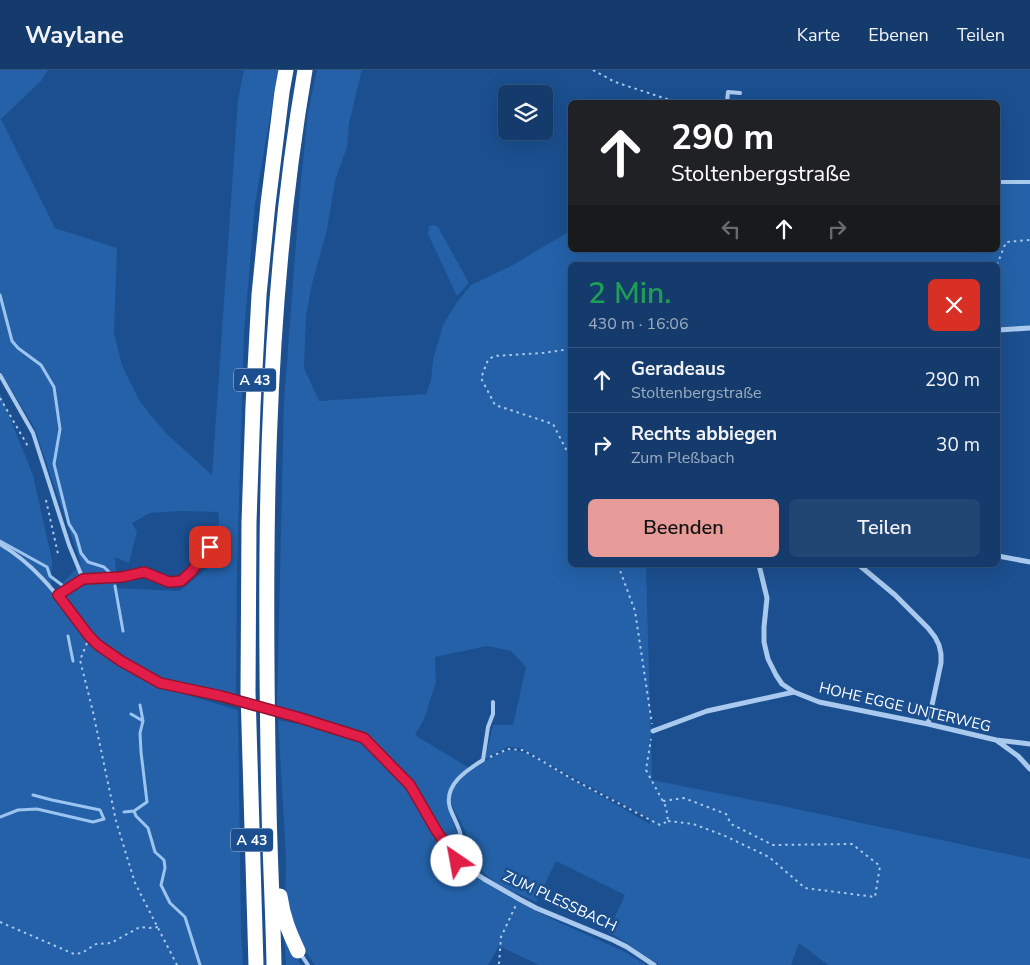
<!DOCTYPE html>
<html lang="de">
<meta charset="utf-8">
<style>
body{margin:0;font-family:"Nunito Sans",sans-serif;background:#214673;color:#f1f3f6;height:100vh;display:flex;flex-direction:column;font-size:19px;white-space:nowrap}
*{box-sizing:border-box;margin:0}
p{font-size:16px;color:#9dadc1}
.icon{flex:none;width:28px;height:28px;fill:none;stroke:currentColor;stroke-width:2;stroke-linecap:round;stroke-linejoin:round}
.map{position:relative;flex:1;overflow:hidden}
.panel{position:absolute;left:568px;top:192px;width:432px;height:305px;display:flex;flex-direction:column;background:#143b6b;border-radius:8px;box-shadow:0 5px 20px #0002,0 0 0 1px #33557e}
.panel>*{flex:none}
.guide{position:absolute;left:568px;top:30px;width:432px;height:152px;border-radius:8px;box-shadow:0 5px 20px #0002,0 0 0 1px #33557e;background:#202124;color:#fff;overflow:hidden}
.tools{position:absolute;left:498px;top:15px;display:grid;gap:10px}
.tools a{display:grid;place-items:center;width:55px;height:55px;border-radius:8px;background:#143b6b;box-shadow:0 5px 20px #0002,0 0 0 1px #33557e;font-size:25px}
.pin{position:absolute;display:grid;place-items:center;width:42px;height:42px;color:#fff;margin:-21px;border-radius:10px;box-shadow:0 2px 8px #0006}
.me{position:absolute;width:55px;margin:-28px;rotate:327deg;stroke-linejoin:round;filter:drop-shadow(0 0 4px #0008)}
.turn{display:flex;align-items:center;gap:18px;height:105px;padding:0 20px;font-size:22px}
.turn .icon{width:65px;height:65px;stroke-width:2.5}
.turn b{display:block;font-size:35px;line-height:42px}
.lanes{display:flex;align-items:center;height:48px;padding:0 20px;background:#0003;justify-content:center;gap:25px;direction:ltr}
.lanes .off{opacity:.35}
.round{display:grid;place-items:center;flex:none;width:52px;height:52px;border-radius:8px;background:#214673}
.overview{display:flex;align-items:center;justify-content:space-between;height:85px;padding:0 20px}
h1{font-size:30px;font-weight:600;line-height:38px;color:#1e9e55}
.cta{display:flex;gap:10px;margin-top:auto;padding:10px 20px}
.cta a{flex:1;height:58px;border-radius:8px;background:#e69b98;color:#111;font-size:20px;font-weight:600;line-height:58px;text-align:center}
.cta a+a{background:#214673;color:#f1f3f6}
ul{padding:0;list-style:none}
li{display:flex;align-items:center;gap:15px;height:65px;padding:0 20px;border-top:1px solid #33557e}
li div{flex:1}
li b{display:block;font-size:19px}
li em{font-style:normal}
header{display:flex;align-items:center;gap:30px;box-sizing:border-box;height:70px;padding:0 25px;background:#143b6b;border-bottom:1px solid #33557e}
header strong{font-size:24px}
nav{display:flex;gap:28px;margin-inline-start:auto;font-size:18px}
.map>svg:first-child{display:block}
</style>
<header>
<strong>Waylane</strong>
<nav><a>Karte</a><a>Ebenen</a><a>Teilen</a></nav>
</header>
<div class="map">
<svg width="1030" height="895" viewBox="0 0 1030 895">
<rect width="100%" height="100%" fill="#1b4f8f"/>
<!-- green -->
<path fill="#2461a8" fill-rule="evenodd" d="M0 0H48L41 11 1 49 55 158 117 178 114 264 122 295 139 330 153 348 168 365 212 405 238 30 244 0H278L255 134 244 263 237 500 236 628 170 613 158 608 121 587 92 563 82 547 56 520 81 494 34 357 0 301ZM181 441 218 442 219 450 216 491 180 521 117 518 115 487 129 493 137 462 132 453 150 443Z
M317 0H362L349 53 347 77 335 111 327 160 312 214 306 246 304 298 319 331 426 324 431 310 433 290 443 255 457 232 471 215 511 196 570 161V180H998V113H1030V256L998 258V195H570V495H646L652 710 778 735 1030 789V895H828L799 873 791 895H659L619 868 608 862 625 825 556 791 536 832C517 823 491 815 479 796 471 784 469 769 463 756 458 746 450 737 451 725 452 710 496 681 510 680 520 680 527 684 536 688L650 754V749L576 709 521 678 507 677 485 689 493 655H513L526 597 511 581 487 576 435 587 436 612 424 649 415 665 469 698 458 707 448 720 447 734 459 769 457 785 438 758 412 714 365 667 277 637 284 331 300 121 308 42Z
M434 155 438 157 469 213 457 226 428 164 429 156Z
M0 323 33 405 52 490 51 516 28 492 14 481 0 473Z
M0 476 27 494 49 519 68 548 88 574 159 616 187 625 238 640 241 860 243 895H0Z
M297 647 363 670 409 716 456 793 485 813 518 832 554 850 623 881 646 895H539L499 876 488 895H315L302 877 285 832 286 787 278 650 297 654Z
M284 864 294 884 301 895H286Z"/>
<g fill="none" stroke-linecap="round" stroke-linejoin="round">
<!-- stream -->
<path stroke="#9cc4f0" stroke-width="3" d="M0 225 12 271 18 278 41 295 54 317 60 359 54 394 69 454 76 465 81 483 88 492 104 497 109 502
M0 471 47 497 50 506 62 515
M115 516 123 561
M68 566 73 591
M140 635 143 651 140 663 141 682 147 732 134 741 136 746 148 758 155 782 164 790 165 798 161 815 170 833 185 847 200 895
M131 644 143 651
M124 742 134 741
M0 747 18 740 37 739 93 752 104 749 100 740 52 730 33 725"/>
<!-- path -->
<path stroke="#a9c9ee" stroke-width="2" stroke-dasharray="2.5 4" stroke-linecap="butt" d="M593 0 615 12 676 32
M997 195 1006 172 1030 170
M570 279 543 283 494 286 488 290 481 308 495 335 553 354 570 387
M0 328 29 378
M46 430 58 484
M618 495 635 541 652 654
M87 573 80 590 93 642 116 751 135 813 177 895
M490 687 508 679 522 680 537 688 574 710 660 755 668 751 666 737 646 700 651 669
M663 731 684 728 726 744 731 754 773 775 852 774 880 796 875 827 805 818 769 787 723 765 693 754 668 751
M0 852 74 884 82 883 96 874 111 873 140 857 149 858 158 857
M499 894 501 867 516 835"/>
<!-- lane -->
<path stroke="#a9c9ee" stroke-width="4" d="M727 32 728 22 740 23
M998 112H1030
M0 305 33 363 69 475 83 509
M0 474C39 497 62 532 89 566
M58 525 83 509 122 507 145 502 169 512 181 511 191 502 210 477
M457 791C459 784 462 774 461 767 460 758 453 747 450 738 443 715 467 700 483 690L488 657 493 644V632
M300 883 308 895"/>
<!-- street -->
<path stroke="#a9c9ee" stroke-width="5" d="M998 260 1030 258
M998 486 1030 492
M759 495 767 528 764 557V572L768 589 776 605 782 614 794 622 819 632 928 654 996 670 1018 686 1030 699
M859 495 895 525 928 558 935 567 939 575 941 584V593L928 654
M89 566 98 575 121 591 160 613 169 616 221 627
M297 647 364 668 410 715 436 760 457 791 484 809 519 829 536 838 613 870 627 877 654 895
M653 661 707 641 794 622
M996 670 1030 674"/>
<!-- highway -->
<path stroke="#fff" stroke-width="15" d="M280 826C283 847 289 862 298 881
M256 895 248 622 249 452 253 336 259 225 268 134 282 22 286 0
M274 895C273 842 270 790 269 737 264 491 263 243 305 0"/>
<!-- street-bridge -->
<path stroke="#a9c9ee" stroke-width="5" d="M221 627 297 647"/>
</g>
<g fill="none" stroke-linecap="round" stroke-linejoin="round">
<defs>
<path id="route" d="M210 477 191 502 181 511 169 512 144 502 122 507 83 509 58 525 89 566 98 575 121 591 160 613 221 626 297 647 364 668 410 715 436 760 457 791"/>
</defs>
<!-- route casing -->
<use href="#route" stroke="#92132f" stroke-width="12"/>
<!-- route -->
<use href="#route" stroke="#e11d48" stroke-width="9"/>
</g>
<g text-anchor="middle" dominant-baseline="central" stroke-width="5" stroke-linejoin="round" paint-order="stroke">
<!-- shield labels -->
<g fill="#1b4f8f" stroke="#bbcadd" stroke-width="1">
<rect x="234" y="298.5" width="42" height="23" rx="4"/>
<rect x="231" y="758.5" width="42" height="23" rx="4"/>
</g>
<g font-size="14" font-weight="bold" fill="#fff">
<text x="255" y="310">A 43</text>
<text x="252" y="770">A 43</text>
</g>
<!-- street labels -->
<g font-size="15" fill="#fff" stroke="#1b4f8f">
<text transform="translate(905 637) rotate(13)">HOHE EGGE UNTERWEG</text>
<text transform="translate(560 831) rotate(25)">ZUM PLESSBACH</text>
</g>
</g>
</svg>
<div class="tools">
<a><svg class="icon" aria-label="layers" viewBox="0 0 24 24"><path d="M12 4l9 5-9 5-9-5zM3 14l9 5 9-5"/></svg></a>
</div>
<div class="pin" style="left:210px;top:477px;background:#d93025"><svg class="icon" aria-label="arrive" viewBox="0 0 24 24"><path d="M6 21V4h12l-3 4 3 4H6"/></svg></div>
<svg class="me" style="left:457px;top:791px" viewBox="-20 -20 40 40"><circle r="19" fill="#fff"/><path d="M0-13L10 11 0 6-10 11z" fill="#e11d48"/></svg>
<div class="guide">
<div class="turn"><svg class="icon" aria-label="ahead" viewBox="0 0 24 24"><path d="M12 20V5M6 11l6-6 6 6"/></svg><div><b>290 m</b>Stoltenbergstraße</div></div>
<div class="lanes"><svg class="icon off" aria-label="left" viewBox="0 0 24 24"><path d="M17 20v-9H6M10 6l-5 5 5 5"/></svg><svg class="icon" aria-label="ahead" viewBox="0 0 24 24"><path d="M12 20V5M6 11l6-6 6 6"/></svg><svg class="icon off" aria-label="right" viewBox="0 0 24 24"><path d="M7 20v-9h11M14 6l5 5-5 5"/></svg></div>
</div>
<section class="panel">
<div class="overview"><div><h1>2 Min.</h1><p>430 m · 16:06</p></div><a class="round" style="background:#d93025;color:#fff"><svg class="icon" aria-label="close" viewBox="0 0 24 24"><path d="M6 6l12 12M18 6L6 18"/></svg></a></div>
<ul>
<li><svg class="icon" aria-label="ahead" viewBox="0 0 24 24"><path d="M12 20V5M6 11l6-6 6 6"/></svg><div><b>Geradeaus</b><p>Stoltenbergstraße</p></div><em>290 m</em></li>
<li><svg class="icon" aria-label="right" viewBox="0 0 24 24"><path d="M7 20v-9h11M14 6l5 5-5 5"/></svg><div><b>Rechts abbiegen</b><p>Zum Pleßbach</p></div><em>30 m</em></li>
</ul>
<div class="cta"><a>Beenden</a><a>Teilen</a></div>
</section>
</div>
